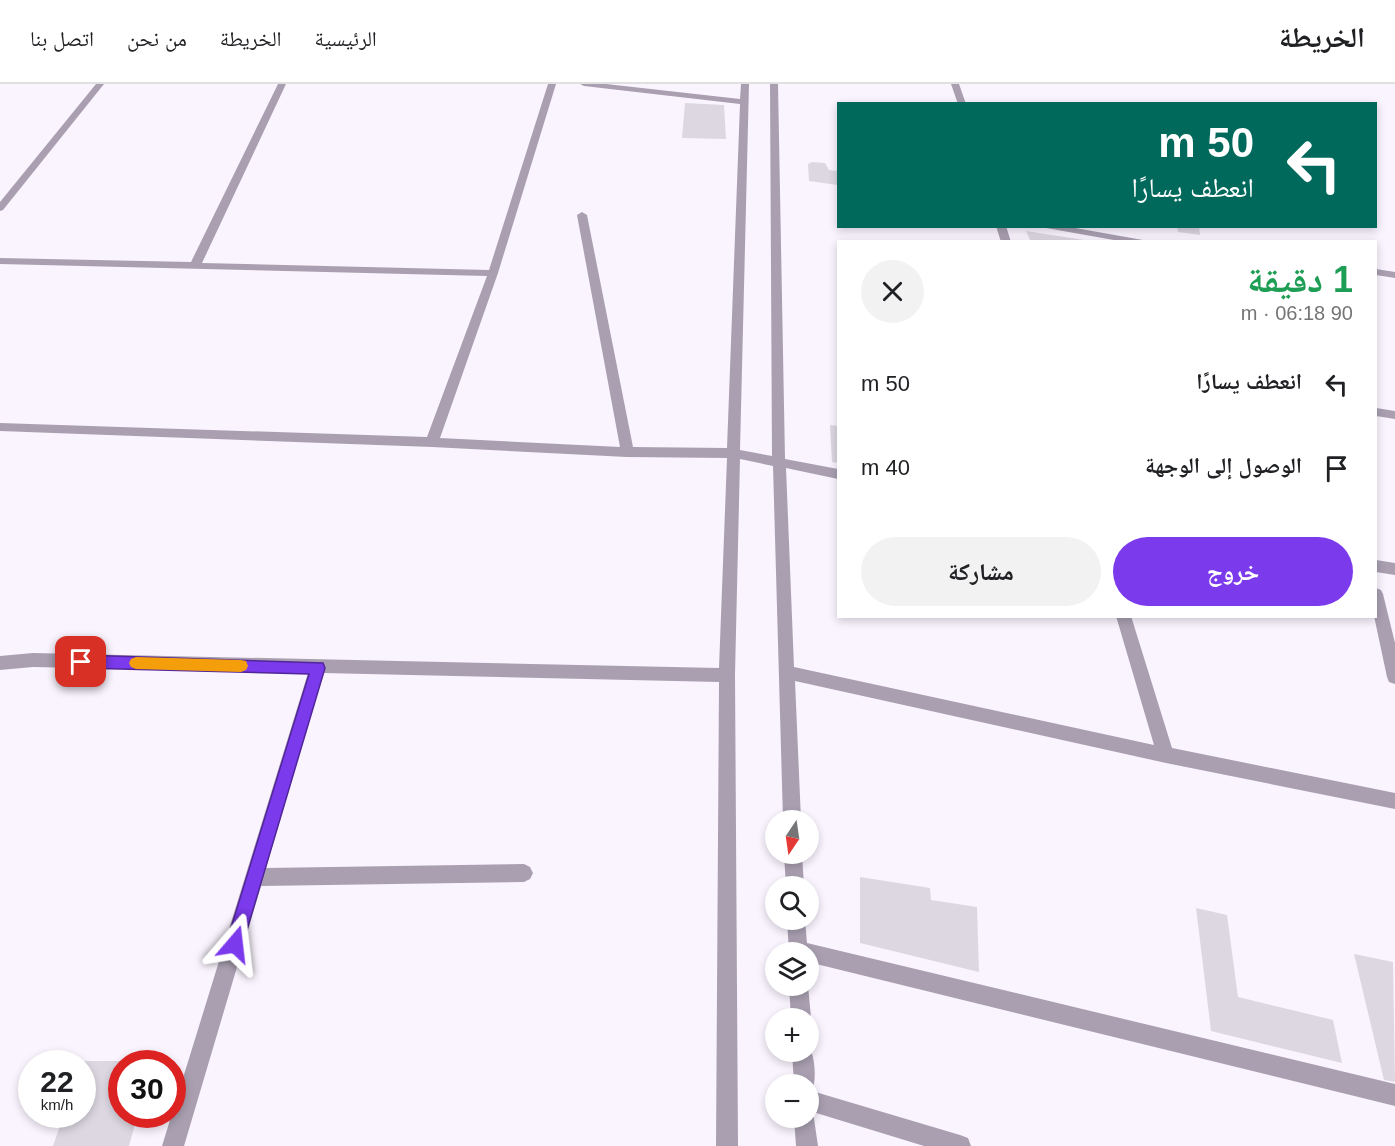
<!DOCTYPE html>
<html lang="ar">
<meta charset="utf-8">
<style>
body{margin:0;font-family:Helvetica,"Noto Naskh Arabic",sans-serif;background:#f2f2f2;color:#202124;direction:rtl;height:100vh;display:flex;flex-direction:column;font-size:22px;white-space:nowrap}
*{box-sizing:border-box;margin:0}
p{font-size:20px;color:#757577}
.icon{flex:none;width:33px;height:33px;fill:none;stroke:currentColor;stroke-width:2;stroke-linecap:round;stroke-linejoin:round}
.map{position:relative;flex:1;overflow:hidden;direction:ltr}
.panel{position:absolute;left:837px;top:156px;width:540px;height:378px;display:flex;flex-direction:column;background:#fff;border-radius:0px;box-shadow:0 3px 9px #0003;direction:rtl}
.panel>*{flex:none}
.guide{position:absolute;left:837px;top:18px;width:540px;height:126px;border-radius:0px;box-shadow:0 3px 9px #0003;direction:rtl;background:#00695c;color:#fff;overflow:hidden}
.needle{width:39px;rotate:193deg}
.tools{position:absolute;left:765px;top:726px;display:grid;gap:12px}
.tools a{display:grid;place-items:center;width:54px;height:54px;border-radius:50%;background:#fff;box-shadow:0 3px 9px #0003;font-size:30px}
.speed{position:absolute;left:18px;top:966px;display:flex;gap:12px;font-size:30px;font-weight:700;text-align:center}
.speed>*{display:grid;place-content:center;width:78px;height:78px;border-radius:50%;background:#fff;box-shadow:0 3px 9px #0003;line-height:1}
.speed small{font-size:15px;font-weight:400}
.speed .limit{border:9px solid #d22;background:#fff;color:#111}
.pin{position:absolute;display:grid;place-items:center;width:51px;height:51px;color:#fff;margin:-26px;border-radius:12px;box-shadow:0 3px 9px #0006}
.me{position:absolute;width:66px;margin:-33px;rotate:17deg;stroke-linejoin:round;filter:drop-shadow(0 0 4px #0008)}
.turn{display:flex;align-items:center;gap:21px;height:126px;padding:0 24px;font-size:27px}
.turn .icon{width:78px;height:78px;stroke-width:2.5}
.turn b{display:block;font-size:42px;line-height:51px}
.round{display:grid;place-items:center;flex:none;width:63px;height:63px;border-radius:32px;background:#f2f2f2}
.headline{display:flex;align-items:center;justify-content:space-between;height:102px;padding:0 24px}
h1{font-size:36px;font-weight:800;line-height:45px;color:#1e9e55}
.action{display:flex;gap:12px;margin-top:auto;padding:12px 24px}
.action a{flex:1;height:69px;border-radius:36px;background:#7c3aed;color:#fff;font-size:24px;font-weight:800;line-height:69px;text-align:center}
.action a+a{background:#f2f2f2;color:#202124}
ul{padding:0;list-style:none}
li{display:flex;align-items:center;gap:18px;height:84px;padding:0 24px}
li div{flex:1}
li b{display:block;font-size:22px}
li em{font-style:normal}
header{display:flex;align-items:center;gap:36px;box-sizing:border-box;height:84px;padding:0 30px;background:#fff;border-bottom:2px solid #e0e0e0}
header strong{font-size:28px}
nav{display:flex;gap:33px;margin-inline-start:auto;font-size:21px}
.map>svg:first-child{display:block}
</style>
<header>
<strong>الخريطة</strong>
<nav><a>الرئيسية</a><a>الخريطة</a><a>من نحن</a><a>اتصل بنا</a></nav>
</header>
<div class="map">
<svg width="1395" height="1062" viewBox="0 0 1395 1062">
<rect width="100%" height="100%" fill="#faf4fe"/>
<!-- building -->
<path fill="#dcd7e1" d="M685 19 724 21 726 55 682 54Z
M812 78 825 79 829 86 838 87V101L809 97 808 80Z
M1177 142H1199L1200 151 1178 148Z
M1026 147 1084 156V158L1030 156Z
M830 341 838 342V379L832 378Z
M860 793 930 804 931 816 977 823 979 888 860 859Z
M1196 824 1227 831 1238 913 1333 936 1342 979 1211 947Z
M1354 870 1393 878 1395 998 1384 996Z
M83 977H144V980H122V1030H138L129 1062H53L64 1030H82Z"/>
<g fill="none" stroke-linecap="round" stroke-linejoin="round">
<!-- minor -->
<path fill="#a99fb1" fill-rule="evenodd" d="M96 0H104L3 126 0 127V118Z
M278 0H286L202 179 489 186 548 0H556L498 189 440 354 620 363 577 131 582 128 587 131 633 363 727 364 740 20 584 2 580 0H606L740 15 741 0H749L740 366 772 372 770 0H778L785 375 838 385V395L786 384 794 583 1154 661 1116 532H1131L1172 664 1395 709V725L1166 679 795 597 801 736H783L773 382 740 375 735 591 738 1062H716L719 598 323 589 266 784 524 780 530 783 533 789 530 795 524 798 261 802 184 1062H162L308 589 33 583 0 586V572L33 569 719 584 727 374 627 373 432 363 0 347V339L427 353 487 192 0 180V174L191 178Z
M951 0H959L966 20H958Z
M996 142H1006L1011 158H1001Z
M1035 142H1064L1154 158H1125Z
M1376 185 1395 188V194L1376 191Z
M1376 324 1395 327V335L1376 332Z
M1376 476 1395 479V491L1376 488Z
M1376 504 1381 506 1383 510 1395 559V600L1389 598 1387 593 1374 532H1376Z
M784 770H802L804 802H786Z
M787 836H805L807 859 1395 1000V1022L808 878V868H789Z
M808 901 811 934 808 940V934H791L789 902Z
M808 960C815 972 817 994 812 1007L960 1051 968 1054 971 1062H924L813 1028 818 1062H796L794 1034H808V1000H794L792 968H808Z"/>
</g>
<!-- route -->
<path fill="#7c3aed" stroke="#51269a" stroke-width="1.5" d="M81 571 323 579 325 584 241 866 235 869 229 866 226 860 309 590 81 584 76 582 74 578 76 573Z"/>
<!-- slow -->
<path fill="#f59e0b" d="M136 573 241 576 246 577 248 582 246 586 241 588 136 585 131 583 129 579 131 575Z"/>
</svg>
<div class="tools">
<a><svg class="needle" viewBox="-14 -14 28 28"><path d="M0-13l5 13h-10z" fill="#e53935"/><path d="M0 13l5-13h-10z" fill="#757577"/></svg></a>
<a><svg class="icon" aria-label="search" viewBox="0 0 24 24"><circle cx="10" cy="10" r="6"/><path d="M15 15l6 6"/></svg></a>
<a><svg class="icon" aria-label="layers" viewBox="0 0 24 24"><path d="M12 4l9 5-9 5-9-5zM3 14l9 5 9-5"/></svg></a>
<a>+</a>
<a>−</a>
</div>
<div class="speed"><div>22<small>km/h</small></div><div class="limit">30</div></div>
<div class="pin" style="left:81px;top:578px;background:#d93025"><svg class="icon" aria-label="arrive" viewBox="0 0 24 24"><path d="M6 21V4h12l-3 4 3 4H6"/></svg></div>
<svg class="me" style="left:235px;top:860px" viewBox="-20 -20 40 40"><path d="M0-17L14 15 0 8-14 15z" fill="#7c3aed" stroke="#fff" stroke-width="4"/></svg>
<div class="guide">
<div class="turn"><svg class="icon" aria-label="left" viewBox="0 0 24 24"><path d="M17 20v-9H6M10 6l-5 5 5 5"/></svg><div><b>50 m</b>انعطف يسارًا</div></div>
</div>
<section class="panel">
<div class="headline"><div><h1>1 دقيقة</h1><p>90 m · 06:18</p></div><a class="round"><svg class="icon" aria-label="close" viewBox="0 0 24 24"><path d="M6 6l12 12M18 6L6 18"/></svg></a></div>
<ul>
<li><svg class="icon" aria-label="left" viewBox="0 0 24 24"><path d="M17 20v-9H6M10 6l-5 5 5 5"/></svg><div><b>انعطف يسارًا</b></div><em>50 m</em></li>
<li><svg class="icon" aria-label="arrive" viewBox="0 0 24 24"><path d="M6 21V4h12l-3 4 3 4H6"/></svg><div><b>الوصول إلى الوجهة</b></div><em>40 m</em></li>
</ul>
<div class="action"><a>خروج</a><a>مشاركة</a></div>
</section>
</div>
